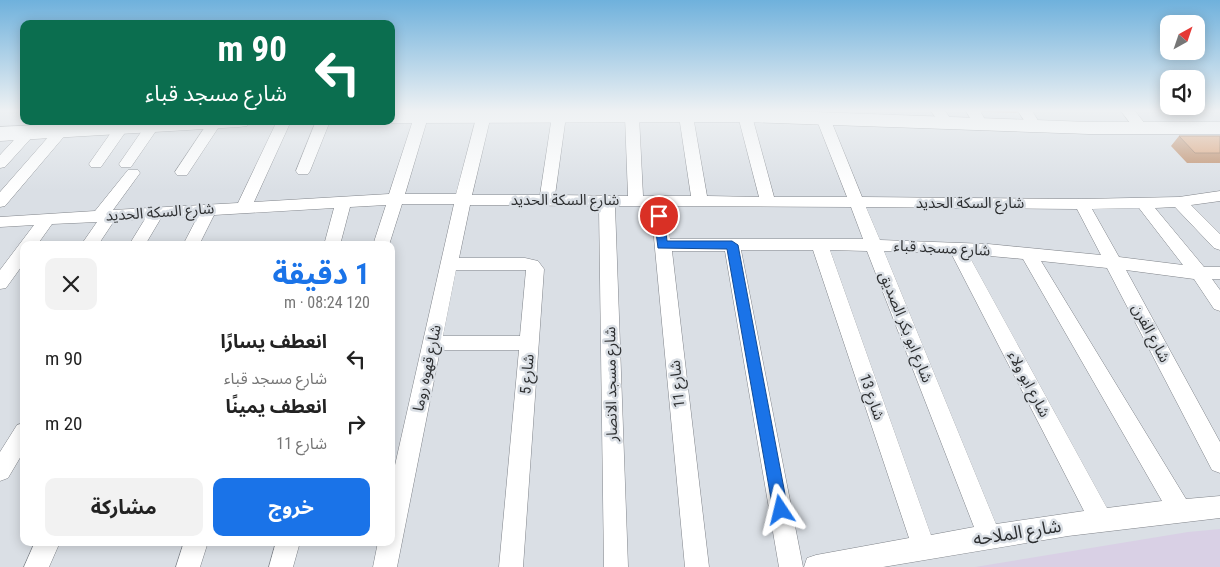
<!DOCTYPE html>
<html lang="ar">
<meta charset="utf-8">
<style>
body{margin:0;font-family:"Roboto Condensed","Noto Sans Arabic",sans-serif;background:#f2f2f2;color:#222;direction:rtl;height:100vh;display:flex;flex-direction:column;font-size:19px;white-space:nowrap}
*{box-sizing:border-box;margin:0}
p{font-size:16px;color:#767676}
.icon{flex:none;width:28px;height:28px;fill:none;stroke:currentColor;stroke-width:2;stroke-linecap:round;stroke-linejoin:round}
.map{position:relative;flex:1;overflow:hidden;direction:ltr}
.side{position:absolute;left:20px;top:241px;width:375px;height:305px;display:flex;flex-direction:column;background:#fff;border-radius:10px;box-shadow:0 2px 12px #0003;direction:rtl}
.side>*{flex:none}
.top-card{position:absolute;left:20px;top:20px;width:375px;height:105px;border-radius:10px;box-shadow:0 2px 12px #0003;direction:rtl;background:#0b6e4f;color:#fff;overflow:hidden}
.needle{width:32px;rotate:40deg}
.fabs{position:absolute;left:1160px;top:15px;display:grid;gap:10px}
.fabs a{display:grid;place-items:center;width:45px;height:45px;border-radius:10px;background:#fff;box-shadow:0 2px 12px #0003;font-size:25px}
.pin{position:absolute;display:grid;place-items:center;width:42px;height:42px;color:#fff;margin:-21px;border:2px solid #fff;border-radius:50%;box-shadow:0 1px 5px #0007}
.me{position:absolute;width:55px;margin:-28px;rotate:350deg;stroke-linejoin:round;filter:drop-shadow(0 0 4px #0008)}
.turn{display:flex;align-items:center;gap:18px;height:105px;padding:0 25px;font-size:22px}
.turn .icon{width:65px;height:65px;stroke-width:2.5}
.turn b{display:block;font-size:35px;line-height:42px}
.round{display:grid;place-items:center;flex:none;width:52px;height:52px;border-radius:10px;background:#f2f2f2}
.headline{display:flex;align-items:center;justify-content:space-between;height:85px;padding:0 25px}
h1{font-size:30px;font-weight:700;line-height:38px;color:#1a73e8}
.button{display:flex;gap:10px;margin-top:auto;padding:10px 25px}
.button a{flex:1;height:58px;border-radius:10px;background:#1a73e8;color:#fff;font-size:20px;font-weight:700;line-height:58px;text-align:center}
.button a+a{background:#f2f2f2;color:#222}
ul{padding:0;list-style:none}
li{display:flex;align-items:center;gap:15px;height:65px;padding:0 25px}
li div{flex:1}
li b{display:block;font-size:19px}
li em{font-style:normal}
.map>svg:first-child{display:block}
</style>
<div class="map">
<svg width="1220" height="567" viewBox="0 0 1220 567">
<rect width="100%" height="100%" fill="#dadfe5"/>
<!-- industrial -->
<path fill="#d9d0e5" d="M1220 529V567H975L1188 532Z"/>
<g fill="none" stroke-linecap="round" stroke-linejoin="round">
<defs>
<path id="street" d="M478 111H492L472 195H540L552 116 559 112 566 116 555 195 628 196 625 116 632 112 639 116 643 196H691L679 116 686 112 693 116 707 196 759 197 738 116 745 112 752 116 774 197H847L816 118 823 114 830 118 862 197 1082 199 1179 197 1220 191V201L1191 205 1220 234V250L1214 248 1175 207 1155 208 1204 267H1220V279H1212L1220 290V311L1214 309 1194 279 1126 270 1220 442V473L1212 470 1107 268 1041 261 1186 499 1220 496V518L1068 536 883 567H804L807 558 816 555 909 538 813 250H741L803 567H779L725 251H672L709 567H685L651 206H615L628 567H604L599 206 470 205 459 258H525L538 261 544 269 523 567H499L519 350H440L397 567H373L378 542H391V483L454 204H402L389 245H373L386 205 350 207 340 245H324L334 208 214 215 199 245H183L198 216 161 218 145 245H129L145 219 114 221 98 245H81L97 222 52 224 37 245H24V263L6 288 0 289V270L34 225 0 227V217L95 211 128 170H138L140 173 113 210 238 203 277 121H291L254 202 389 194 414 117 421 113 428 117 405 194H456ZM666 206 851 207 863 239H670ZM866 207 1077 209 1101 255 988 244 880 240ZM1139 208 1183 265 1119 257 1092 209ZM830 250 867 251 974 527 931 535ZM884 251 951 253 1084 511 996 524ZM968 254 1023 259 1162 501 1107 508ZM456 270H526L520 336H443Z
M931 111H945L953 122 946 126 941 125Z
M966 111H980L987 123 980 127 975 126Z
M1018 111H1032L1041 125 1039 128H1029Z
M1121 111H1135L1149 129 1147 132H1137Z
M154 121 160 125 131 167H121L119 164 148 122Z
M209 121 222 122 187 175H177L175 172Z
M316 121H330L310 171 308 174H298L296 171Z
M122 123 129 127 101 167H91L89 164 91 161 117 124Z
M62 126 67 127 69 130 67 133 5 206 0 207V192L57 127Z
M29 128 36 132 34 135 5 167 0 168V155L24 129Z
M24 423V451L8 478 0 481V452L17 425Z
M35 542H60L49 567H24Z
M184 542H208L200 567H176Z
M276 542H300L293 567H269Z"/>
<path id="primary" d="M391 111H788L1089 122H1220V134H1089L745 122 391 123 384 121H391Z
M115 121H249L247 126 239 127 0 141V127Z"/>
</defs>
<!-- street casing -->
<use href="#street" stroke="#80848a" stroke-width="1"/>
<!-- primary casing -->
<use href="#primary" stroke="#80848a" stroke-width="1"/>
<!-- street -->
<use href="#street" fill="#fff" fill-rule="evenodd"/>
<!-- primary -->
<use href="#primary" fill="#fff" fill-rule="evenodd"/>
</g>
<!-- wall -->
<path fill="#bd8a65" d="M981 111H1018L1017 113 983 112Z
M1179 136H1220V163H1187L1171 146Z"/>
<!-- building -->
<path fill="#dca176" stroke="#9a7153" d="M1179 136H1220V153H1195Z"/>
<!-- sky -->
<linearGradient id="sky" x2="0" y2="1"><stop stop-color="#6fb1dc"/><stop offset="0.58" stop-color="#eef1f3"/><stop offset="1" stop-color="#eef1f3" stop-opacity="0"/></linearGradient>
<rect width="1220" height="191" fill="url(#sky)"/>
<!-- route -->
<path fill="#1a73e8" stroke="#114b97" d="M659 212 664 216 667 241H732L738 245 788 510 786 515 781 517 775 515 773 510 727 249 658 248 654 216Z"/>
<g text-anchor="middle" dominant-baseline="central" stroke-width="5" stroke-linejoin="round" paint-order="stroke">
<!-- street labels -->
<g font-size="15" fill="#2d2f31" stroke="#dadfe5">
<text x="565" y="200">شارع السكة الحديد</text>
<text x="970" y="203">شارع السكة الحديد</text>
<text transform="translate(160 212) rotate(-4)">شارع السكة الحديد</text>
<text transform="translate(942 248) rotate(3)">شارع مسجد قباء</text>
<text transform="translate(906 327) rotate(68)">شارع ابو بكر الصديق</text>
<text transform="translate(1151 333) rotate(62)">شارع الفرن</text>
<text transform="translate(427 368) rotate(-78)">شارع قهوه روما</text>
<text transform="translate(527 374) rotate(-85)">شارع 5</text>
<text transform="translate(611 384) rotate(-91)">شارع مسجد الانصار</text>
<text transform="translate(677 384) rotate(-96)">شارع 11</text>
<text transform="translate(1029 384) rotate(62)">شارع ابو ولاء</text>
<text transform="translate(872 397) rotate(71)">شارع 13</text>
</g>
<!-- near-street labels -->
<g font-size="18" fill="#2d2f31" stroke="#dadfe5">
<text transform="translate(1017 532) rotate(-9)">شارع الملاحه</text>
</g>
</g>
</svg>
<div class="fabs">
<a><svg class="needle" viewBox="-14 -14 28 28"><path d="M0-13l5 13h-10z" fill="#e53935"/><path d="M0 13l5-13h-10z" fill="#767676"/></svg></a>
<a><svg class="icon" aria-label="sound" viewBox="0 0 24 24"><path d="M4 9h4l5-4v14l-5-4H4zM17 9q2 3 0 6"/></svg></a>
</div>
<div class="pin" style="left:659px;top:216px;background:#d93025"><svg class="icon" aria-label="arrive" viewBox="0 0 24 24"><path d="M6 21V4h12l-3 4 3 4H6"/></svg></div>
<svg class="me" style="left:781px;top:510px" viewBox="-20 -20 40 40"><path d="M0-17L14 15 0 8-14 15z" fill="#1a73e8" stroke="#fff" stroke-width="4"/></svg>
<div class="top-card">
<div class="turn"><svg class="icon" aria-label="left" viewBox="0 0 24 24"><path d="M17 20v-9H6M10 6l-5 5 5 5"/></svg><div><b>90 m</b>شارع مسجد قباء</div></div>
</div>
<section class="side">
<div class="headline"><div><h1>1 دقيقة</h1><p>120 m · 08:24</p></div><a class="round"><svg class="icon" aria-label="close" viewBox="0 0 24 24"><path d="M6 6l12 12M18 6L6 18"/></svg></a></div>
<ul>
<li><svg class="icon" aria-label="left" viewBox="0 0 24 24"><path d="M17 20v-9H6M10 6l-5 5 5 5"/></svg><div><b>انعطف يسارًا</b><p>شارع مسجد قباء</p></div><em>90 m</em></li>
<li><svg class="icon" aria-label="right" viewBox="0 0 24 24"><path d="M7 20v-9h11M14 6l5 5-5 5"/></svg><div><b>انعطف يمينًا</b><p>شارع 11</p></div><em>20 m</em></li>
</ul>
<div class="button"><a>خروج</a><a>مشاركة</a></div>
</section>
</div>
